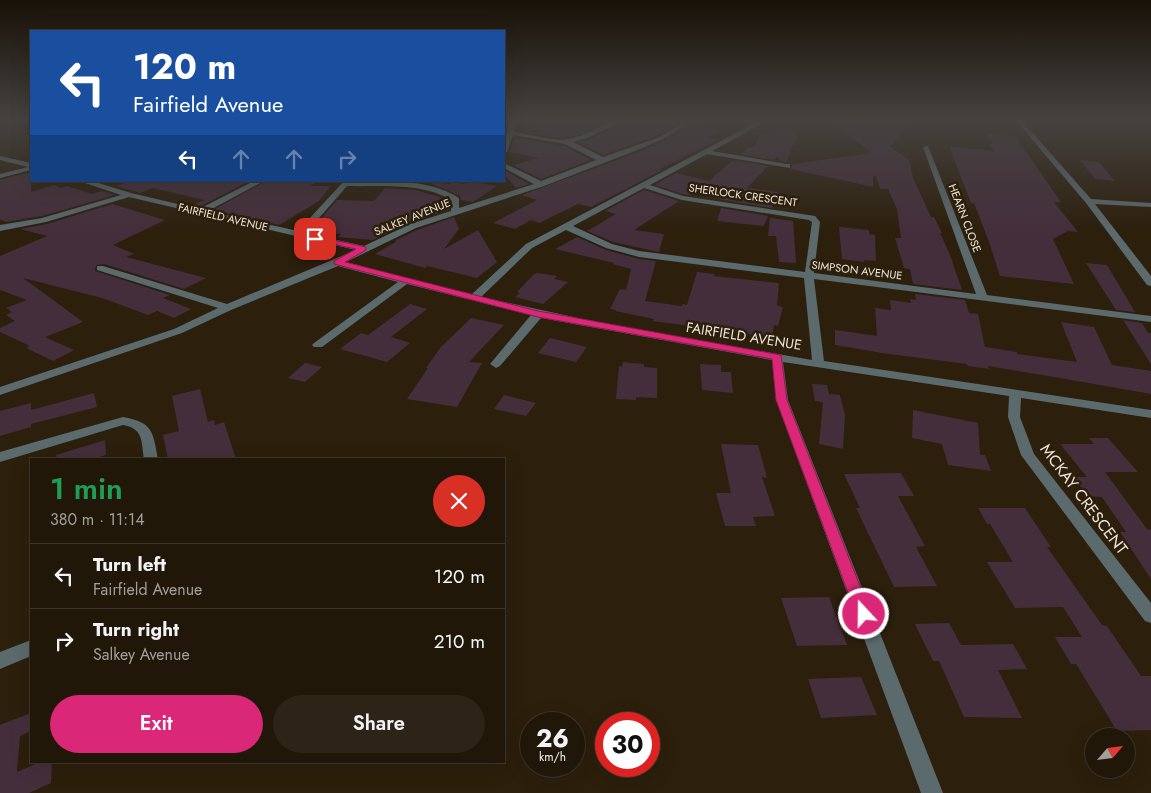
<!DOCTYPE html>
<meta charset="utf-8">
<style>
body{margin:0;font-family:Jost,sans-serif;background:#2d2417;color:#f1f3f6;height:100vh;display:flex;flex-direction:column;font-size:19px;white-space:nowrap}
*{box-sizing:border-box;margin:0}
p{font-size:16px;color:#a29f9c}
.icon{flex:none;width:28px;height:28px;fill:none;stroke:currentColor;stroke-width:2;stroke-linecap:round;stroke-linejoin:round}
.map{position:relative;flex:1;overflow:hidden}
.drawer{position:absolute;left:30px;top:458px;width:475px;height:305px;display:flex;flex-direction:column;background:#211709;border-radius:0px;box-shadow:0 5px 20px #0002,0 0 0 1px #3e362a}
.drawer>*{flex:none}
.banner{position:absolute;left:30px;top:30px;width:475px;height:152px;border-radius:0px;box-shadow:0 5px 20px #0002,0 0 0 1px #3e362a;background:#1a4fa0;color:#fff;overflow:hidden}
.needle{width:32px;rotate:62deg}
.tools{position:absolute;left:1085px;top:728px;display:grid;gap:10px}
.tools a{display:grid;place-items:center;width:50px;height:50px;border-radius:50%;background:#211709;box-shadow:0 5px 20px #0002,0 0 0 1px #3e362a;font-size:25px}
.speed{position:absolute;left:520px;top:712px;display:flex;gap:10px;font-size:25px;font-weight:700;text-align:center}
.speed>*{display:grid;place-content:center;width:65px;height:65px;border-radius:50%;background:#211709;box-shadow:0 5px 20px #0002,0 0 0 1px #3e362a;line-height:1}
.speed small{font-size:12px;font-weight:400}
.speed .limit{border:8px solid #d22;background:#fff;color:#111}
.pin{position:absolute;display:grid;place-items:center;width:42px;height:42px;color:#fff;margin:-21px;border-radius:10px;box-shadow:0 2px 8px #0006}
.me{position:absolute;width:55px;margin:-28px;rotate:339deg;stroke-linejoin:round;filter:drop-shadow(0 0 4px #0008)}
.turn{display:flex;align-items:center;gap:18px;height:105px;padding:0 20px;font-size:22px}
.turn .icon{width:65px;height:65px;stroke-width:2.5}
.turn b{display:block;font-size:35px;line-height:42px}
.lanes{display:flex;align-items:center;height:48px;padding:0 20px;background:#0003;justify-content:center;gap:25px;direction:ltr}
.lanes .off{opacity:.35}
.round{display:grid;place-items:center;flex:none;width:52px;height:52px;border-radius:26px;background:#2d2417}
.headline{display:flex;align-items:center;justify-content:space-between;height:85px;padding:0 20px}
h1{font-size:30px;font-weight:600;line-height:38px;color:#1e9e55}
.button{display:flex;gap:10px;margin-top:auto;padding:10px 20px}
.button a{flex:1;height:58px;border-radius:30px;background:#db2777;color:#fff;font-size:20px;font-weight:600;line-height:58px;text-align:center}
.button a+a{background:#2d2417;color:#f1f3f6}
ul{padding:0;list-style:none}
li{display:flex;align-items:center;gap:15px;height:65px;padding:0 20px;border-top:1px solid #3e362a}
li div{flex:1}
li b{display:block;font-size:19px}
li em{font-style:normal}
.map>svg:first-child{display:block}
</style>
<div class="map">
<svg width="1151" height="793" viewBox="0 0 1151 793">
<rect width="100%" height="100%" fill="#2c1f0c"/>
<!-- building -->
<path fill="#442e3b" d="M533 120H614L576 136 563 138 540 135Z
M627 120H663L680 123 656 136 603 155 578 142 588 140Z
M828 120H840L882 127 887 121 908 124 892 145H888L909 160 913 178 931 217H934L942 233H940L950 255 962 290 913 284 910 269 904 268 895 238H901L897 209 888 189H880L876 176 873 177V187L791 169 792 164 872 153Z
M691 125 720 131 708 138 718 140 660 169 662 170 591 207 578 204 539 223 531 220 515 229 493 223 537 200 522 195 636 153 662 142Z
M778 128 797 130 795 133 798 134 786 162 781 161 777 156 774 160 740 154 749 147H753L761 134 775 136Z
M986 134 1015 136 1061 202H1054L1078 232 1068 231 1053 239 1074 284 1000 276 989 242 974 203H971L949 146 994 151 988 144H993Z
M514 139H524L564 146 591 160 541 179 513 165 539 158 509 152Z
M733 160 768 166 747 188 778 192 772 208 723 200 694 192 689 195 683 194 655 185 676 173 709 181Z
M1080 160 1099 162 1115 181 1095 179Z
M504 170 529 184 516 188 504 174Z
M27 173 31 174V192L54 185 61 188 67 186 92 194 102 191 115 195 42 216 6 222 0 219V180Z
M132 181H249L199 207 192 205 205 200 153 188 140 193 116 186Z
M266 181H317L310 186H331L319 201 279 225 213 210Z
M468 181 497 186 473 202 461 200 460 196 447 190 431 184 434 182 450 184 452 182 464 184Z
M385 188 415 190 440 197 448 201 449 210 409 222 373 240 338 237 341 234 309 232 337 200 374 201Z
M644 190 679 201 634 230 664 234 659 252 613 242 587 231 616 214 605 211Z
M116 203 112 204 165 220 113 245 134 254 126 257 206 278 184 289 104 264 96 265 95 271 170 295 163 298 191 309 174 318 157 311 148 315 102 298 23 278 83 322 45 337 74 350 53 361 26 348 30 346 0 332V328L15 321 6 315 12 312 6 308 27 300 0 290V256L47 236 20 229 47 224Z
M721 208 768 216 764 226 717 221Z
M454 217 459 229 444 249 478 230 497 262 477 278 427 266 425 268 375 254 397 241H394L417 230Z
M770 218 793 221 796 263 779 262 776 236H768Z
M839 227 869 230V234L875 235 876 261 864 260V262L842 259Z
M577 237 606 250 639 259 656 261 645 301 682 306 683 304 687 305 697 272 715 274 714 276 779 283 777 306 783 307 778 326 774 325 772 337 653 321 654 319 615 311 616 310 610 309 620 289 626 290 631 269 612 264 614 263 555 249Z
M1086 263 1107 265 1135 312 1116 310Z
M538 273 557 276 554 279 568 282 543 304 515 297 520 293 517 292 534 274Z
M915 294 965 300 969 313 978 314 985 347 1017 352V354L1077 362 1061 322 1094 327 1112 365 1151 371V394L1054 377 988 366 989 369 968 366 967 364 882 353 835 345V330L877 336 875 308 891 310 890 300 911 303 910 299 916 300Z
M410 304 427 309 391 337 410 343 387 362 340 349 361 333 368 335Z
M471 318 504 325 469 362 482 363 457 407 407 399 428 368H426L440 348Z
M1123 320 1142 323 1148 333H1151V364Z
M550 338 587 347 576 362 538 353Z
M623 362 644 364V367L657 368V398L636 397V400L616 399 619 366 622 367Z
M305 363 322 367 305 382 288 378Z
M700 364 721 365V372H731L733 393 702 390Z
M812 384 827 385 829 394 840 395 845 415 843 449 819 444 823 402 815 401Z
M200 389 208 422 214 420 215 425 224 422 236 459H168L163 435 179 431 172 396Z
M94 393 97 407 31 424V427L0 436V411L31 403V410Z
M504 395 536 403 526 416 494 409Z
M913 410 978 423 980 455H985L991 471 948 465 942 444 912 438Z
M1089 438H1108L1138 472H1105L1147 529 1151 530V579L1120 532H1126L1102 497 1087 496 1074 477H1087L1060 444H1094Z
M105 440 106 455 92 459H57L56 455Z
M721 444 758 445 767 478 762 477 775 516 753 517 756 526H725L716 493H731Z
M901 473 914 496H898L925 546 916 547 937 586 894 587 856 508H860L844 474Z
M978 508H1025L1051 547H1047L1102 625 1107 626 1141 676H1151V730L1117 731 1076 664H1071L1055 637H1082L1063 607 1015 608 987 562H1013L990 524H987Z
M829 597 847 645 797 646 781 598Z
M949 623 961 645 1013 644 1027 669 998 670 1022 718 964 717 939 661H933L915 624Z
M861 677 877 715 821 718 808 679Z
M31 713V731L20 736 17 772 43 761H52L51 783 29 793H0V725Z"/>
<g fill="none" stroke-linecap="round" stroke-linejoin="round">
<!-- minor -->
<path fill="#5b6a6d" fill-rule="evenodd" d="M510 120H516L514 132C529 134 556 142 569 139 588 136 606 120 625 120L587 138 573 142 603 157 657 138 689 120H696L661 140 635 151 544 186 416 228 346 262 471 295 526 244 753 124 747 120H754L760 123V125L712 151 787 164H790V168L707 154 650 185 683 196 815 216 820 222 814 273 976 294 923 147 928 146 987 295 1151 316V322L814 279 824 361 1151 410V418L1021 398 1020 417 1034 454 1151 603V623L1145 621 1021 455 1008 417 1009 396 783 362 788 400 943 793H921L776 400 772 360 541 318 500 366 496 368 490 364 531 315 407 284 322 347H314L312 345 314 343 398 282 338 266 231 310 182 333 0 395V387L174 329 218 308 97 270V266H103L227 304 356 250 129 197 46 222 0 231V225L42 218 121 195 79 181H92L131 193 199 209 254 181H264L208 211 298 231 344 181C378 181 428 177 459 198V208L534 184 504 168V163L541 181 596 160 565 144 513 135 507 152 504 154V143ZM347 186C380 187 424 182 452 201L451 211 410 224 364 246 306 233ZM644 188 682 200 809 220 812 222 805 272 639 251 612 244 573 226ZM566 230 606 248 639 257 804 278 812 360 615 326 481 297 532 248Z
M1019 122H1023L1091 199 1151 203V207L1095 204 1151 276V286L1147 285 1086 203 1019 124Z
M0 156 31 163V170L0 178V174L28 167 0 160Z
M123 417C153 422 153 432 158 459H144C141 441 144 429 123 425L0 462V452Z
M31 640V656L0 669V652Z"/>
</g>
<!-- sky -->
<linearGradient id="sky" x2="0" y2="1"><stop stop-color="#181107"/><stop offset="0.52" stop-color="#454240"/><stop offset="1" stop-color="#454240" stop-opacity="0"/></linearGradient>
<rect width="1151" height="231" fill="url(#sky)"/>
<!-- route -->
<path fill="#db2777" stroke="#8e194d" d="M315 236 366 247V250L345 262 538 311 781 355 787 400 871 614 869 619 864 621 858 619 856 614 776 400 772 359 538 317 334 264V261L356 249 312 240V237Z"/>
<g text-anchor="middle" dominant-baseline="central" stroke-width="5" stroke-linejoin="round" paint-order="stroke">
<!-- far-street labels -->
<g font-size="11" fill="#eee5d9" stroke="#2c1f0c">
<text transform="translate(743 195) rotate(8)">SHERLOCK CRESCENT</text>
<text transform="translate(223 217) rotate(13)">FAIRFIELD AVENUE</text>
<text transform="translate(412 217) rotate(-22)">SALKEY AVENUE</text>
<text transform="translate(965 218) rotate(69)">HEARN CLOSE</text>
<text transform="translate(857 270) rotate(7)">SIMPSON AVENUE</text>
</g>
<!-- street labels -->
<g font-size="14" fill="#eee5d9" stroke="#2c1f0c">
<text transform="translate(744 336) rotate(9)">FAIRFIELD AVENUE</text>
</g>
<!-- near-street labels -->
<g font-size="16" fill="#eee5d9" stroke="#2c1f0c">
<text transform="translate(1084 499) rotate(53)">MCKAY CRESCENT</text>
</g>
</g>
</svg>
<div class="tools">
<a><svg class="needle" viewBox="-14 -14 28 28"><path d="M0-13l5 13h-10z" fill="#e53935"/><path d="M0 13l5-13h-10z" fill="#a29f9c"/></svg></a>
</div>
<div class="speed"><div>26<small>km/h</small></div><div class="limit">30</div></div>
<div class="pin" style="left:315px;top:239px;background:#d93025"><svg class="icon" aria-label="arrive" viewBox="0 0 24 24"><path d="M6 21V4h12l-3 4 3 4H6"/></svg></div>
<svg class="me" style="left:864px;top:614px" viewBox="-20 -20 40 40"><circle r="17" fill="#db2777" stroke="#fff" stroke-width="3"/><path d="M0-11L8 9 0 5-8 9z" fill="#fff"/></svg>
<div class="banner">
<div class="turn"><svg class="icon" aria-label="left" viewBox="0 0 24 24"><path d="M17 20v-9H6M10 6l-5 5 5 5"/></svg><div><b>120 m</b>Fairfield Avenue</div></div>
<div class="lanes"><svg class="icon" aria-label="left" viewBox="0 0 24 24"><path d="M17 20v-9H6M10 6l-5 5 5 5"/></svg><svg class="icon off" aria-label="ahead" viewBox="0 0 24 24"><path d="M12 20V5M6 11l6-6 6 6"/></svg><svg class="icon off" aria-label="ahead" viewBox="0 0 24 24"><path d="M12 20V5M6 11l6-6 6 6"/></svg><svg class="icon off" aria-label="right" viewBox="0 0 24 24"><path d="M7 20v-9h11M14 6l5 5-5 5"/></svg></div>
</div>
<section class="drawer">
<div class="headline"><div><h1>1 min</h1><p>380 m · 11:14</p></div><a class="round" style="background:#d93025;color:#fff"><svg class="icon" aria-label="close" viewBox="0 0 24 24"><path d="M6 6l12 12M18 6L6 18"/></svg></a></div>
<ul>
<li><svg class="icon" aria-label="left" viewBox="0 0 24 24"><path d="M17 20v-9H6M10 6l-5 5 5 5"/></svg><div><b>Turn left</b><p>Fairfield Avenue</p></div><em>120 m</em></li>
<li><svg class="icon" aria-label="right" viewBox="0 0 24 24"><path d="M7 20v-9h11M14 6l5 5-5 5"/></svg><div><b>Turn right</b><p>Salkey Avenue</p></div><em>210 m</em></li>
</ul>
<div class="button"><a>Exit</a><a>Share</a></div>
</section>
</div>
